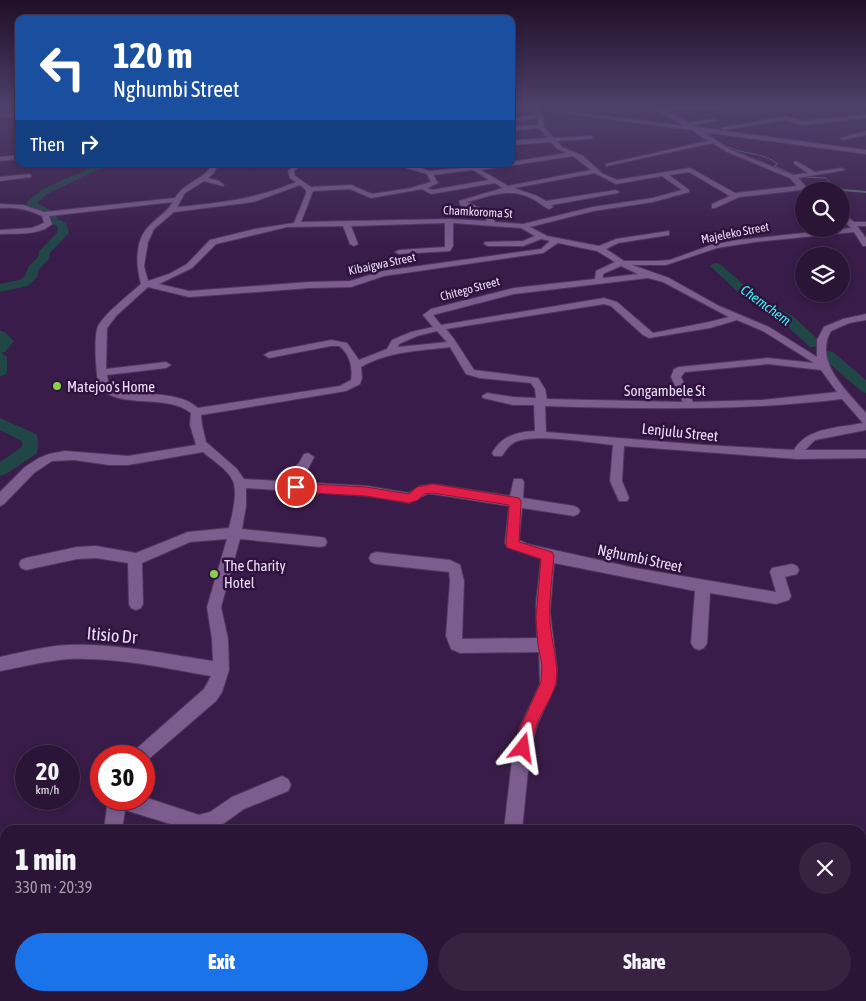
<!DOCTYPE html>
<meta charset="utf-8">
<style>
body{margin:0;font-family:"Asap Condensed",sans-serif;background:#372242;color:#f1f3f6;height:100vh;display:flex;flex-direction:column;font-size:19px;white-space:nowrap}
*{box-sizing:border-box;margin:0}
p{font-size:16px;color:#a69fad}
.icon{flex:none;width:28px;height:28px;fill:none;stroke:currentColor;stroke-width:2;stroke-linecap:round;stroke-linejoin:round}
.map{position:relative;flex:1;overflow:hidden}
.drawer{position:absolute;left:0px;top:825px;width:866px;height:176px;display:flex;flex-direction:column;background:#2b1537;border-radius:15px 15px 0 0;box-shadow:0 2px 8px #0003,0 0 0 1px #473452}
.drawer>*{flex:none}
.guide{position:absolute;left:15px;top:15px;width:500px;height:152px;border-radius:10px;box-shadow:0 2px 8px #0003,0 0 0 1px #473452;background:#1a4fa0;color:#fff;overflow:hidden}
.fabs{position:absolute;left:795px;top:182px;display:grid;gap:10px}
.fabs a{display:grid;place-items:center;width:55px;height:55px;border-radius:50%;background:#2b1537;box-shadow:0 2px 8px #0003,0 0 0 1px #473452;font-size:25px}
.speed{position:absolute;left:15px;top:745px;display:flex;gap:10px;font-size:25px;font-weight:700;text-align:center}
.speed>*{display:grid;place-content:center;width:65px;height:65px;border-radius:50%;background:#2b1537;box-shadow:0 2px 8px #0003,0 0 0 1px #473452;line-height:1}
.speed small{font-size:12px;font-weight:400}
.speed .limit{border:8px solid #d22;background:#fff;color:#111}
.pin{position:absolute;display:grid;place-items:center;width:42px;height:42px;color:#fff;margin:-21px;border:2px solid #fff;border-radius:50%;box-shadow:0 1px 5px #0007}
.me{position:absolute;width:55px;margin:-28px;rotate:15deg;stroke-linejoin:round;filter:drop-shadow(0 0 4px #0008)}
.turn{display:flex;align-items:center;gap:18px;height:105px;padding:0 15px;font-size:22px}
.turn .icon{width:65px;height:65px;stroke-width:2.5}
.turn b{display:block;font-size:35px;line-height:42px}
.then{display:flex;align-items:center;height:48px;padding:0 15px;background:#0003;gap:10px;font-size:19px}
.round{display:grid;place-items:center;flex:none;width:52px;height:52px;border-radius:26px;background:#372242}
.headline{display:flex;align-items:center;justify-content:space-between;height:85px;padding:0 15px}
h1{font-size:30px;font-weight:800;line-height:38px}
.cta{display:flex;gap:10px;margin-top:auto;padding:10px 15px}
.cta a{flex:1;height:58px;border-radius:30px;background:#1a73e8;color:#fff;font-size:20px;font-weight:800;line-height:58px;text-align:center}
.cta a+a{background:#372242;color:#f1f3f6}
.map>svg:first-child{display:block}
</style>
<div class="map">
<svg width="866" height="1001" viewBox="0 0 866 1001">
<rect width="100%" height="100%" fill="#391c49"/>
<g fill="none" stroke-linecap="round" stroke-linejoin="round">
<!-- stream-far1 -->
<path stroke="#5e747b" stroke-width="1" d="M728 147C745 155 763 152 778 164L774 166 793 174
M801 177 826 178 832 185"/>
<!-- stream -->
<path stroke="#5e747b" stroke-width="2" d="M831 184 843 190 866 192"/>
<!-- river -->
<path fill="#204746" fill-rule="evenodd" d="M99 164H110L47 194 37 203 52 211 59 220 66 222 69 233 49 254 50 258 39 269 37 277 28 286 0 292V284L20 280 25 276 29 266 38 257 39 251 58 232 57 226 51 224 44 215 27 206V202L41 190Z
M716 263 720 264 757 296 794 317 820 341 822 344 820 347H810L784 323 749 302 712 268 710 266 712 264Z
M0 331 5 332 14 341 5 352 1 353 7 357V372L5 375 0 376Z
M828 351 833 352 866 380V393L861 391 823 358 821 355 823 352Z
M0 418 36 434C39 440 39 448 36 454L6 474 0 476V462L22 447V441L0 430Z"/>
<defs>
<path id="minor" d="M523 107 536 108 543 115 544 127 554 138 593 136 591 139 557 141 562 147 583 156 603 174 617 180 690 168 735 193 797 186 790 178 727 152 713 143 606 166V164L708 141 692 130 568 114 566 111 685 126 651 107H742L667 111 688 123 713 119 716 121 692 125 696 127 866 150V154L703 132 731 150 793 175 808 173 794 164V162L796 161 815 172 842 168 845 170 798 178 810 191 804 192 801 190 739 197 715 208H712V204L730 196 689 172 669 175 689 190V192L653 202 593 211 530 227 547 236 599 246 616 239 669 231V235L618 243 606 249 624 261H657L670 260 711 245 738 240 851 228 841 218V212L854 222H866V226H857L866 238V246H863L854 232 755 242 717 248 666 265H632L669 278 719 306 769 327 817 357V340L824 327 843 319 866 314V320L849 323 831 331C813 362 848 392 866 413V430L815 440 805 450H866V458L797 459 624 446 622 481 629 498 627 501H619L610 481 613 445C590 443 536 433 515 442 509 445 506 450 502 456H494L492 453C502 436 516 432 535 431L534 405H513L483 398 482 396 487 393 513 397 536 398 535 389 531 383 480 378 466 374 450 347C419 351 389 351 361 367L362 378 360 384 346 391 201 415 202 425 206 442 237 469 244 479 280 481 299 463 304 454 308 453 314 457 308 469 294 482 367 486 409 493 420 486 433 484 510 496 514 479H522L524 482 523 498 574 506 578 508 580 511 578 514 574 516 522 508 519 540 527 544 635 568 776 592 770 572 772 568 792 564 797 566 799 570 797 574 785 577 791 596 789 600 776 604 710 593 707 643 704 648 699 650 694 648 691 643 695 591 554 563 550 612 557 669 556 684 537 725 530 751 522 830H504L513 751 521 725 540 684 539 652 460 653 451 649 446 636 450 581 449 572 376 564 371 562 369 558 371 554 376 552 450 560 460 565 464 581 462 639 537 638 536 604 541 559 507 547 505 543 509 506 433 494H427L409 503 367 496 246 488V506L242 529 320 537 325 538 327 542 325 546 320 547 240 539 221 607 228 639 229 670 222 692 216 701 144 763V756H133L135 750 204 689 211 676C164 668 116 657 68 659 45 661 22 667 0 671V657C23 652 45 646 68 645 117 643 165 654 213 661L212 639 207 607 227 539 190 542 142 563 143 604 141 608 136 610 131 608 129 604 128 563 96 558 77 559 26 570 21 568 19 564 21 560 26 558 77 547 96 546 136 553 188 532 229 528C232 515 237 497 234 484 231 471 212 460 203 452L128 465H109L74 460 52 461 34 473 4 504 0 506V492L25 467 39 458 49 454 65 451 128 456 196 445 190 425 191 413C167 393 119 410 99 387 96 373 94 342 97 329 100 317 131 293 141 284 136 266 134 240 150 225 158 217 167 212 173 202L49 216 52 224C39 236 16 233 0 234V230L32 228 44 223 42 216C28 209 15 207 0 208V204L23 205 44 212 175 198C184 182 205 180 212 164H218L214 173 208 178 219 181 224 185 223 186 204 181 185 193 177 207C218 203 257 199 296 182L290 178 288 171 295 164H302L294 171 295 176 311 187 351 185 372 194 411 188 431 182 427 174 406 168 401 164H408L429 171 511 164V162L567 153 558 149 551 142 511 145V141L548 138 539 128 511 131V127L538 125V118L511 122V118L537 115 532 110ZM573 156 591 170 508 186 481 170ZM473 170 489 180 432 190 427 188 438 183 433 175ZM595 173 616 184 662 176 682 190 653 198 593 207 523 224 495 222 490 213 467 202C490 196 510 187 533 199 539 202 542 206 549 209L553 207 551 205 618 193 619 192 616 190 546 201 537 196 514 188ZM495 183 503 188 459 201 461 206 484 216 487 221 449 219 301 222 313 191 350 189 371 198 422 189 431 194ZM300 185 306 190V194L294 223 255 229 210 240 187 264 169 274 148 281 144 266 148 242 154 229 174 212 253 202ZM445 223V247L399 250 395 252 399 254 450 251 453 246V223L521 228 535 236 523 241 485 242 484 244 488 246H523L541 239 550 241 541 249 383 271 350 281 309 282 189 291 159 284 192 268 216 244 287 227 343 226 350 244 354 246 358 244 351 226ZM558 243 597 251 615 262 596 271 595 279 514 288 431 309 423 315 433 327 411 332 392 340 387 349 359 360 347 343 331 340 269 352 264 355 269 358 331 346H339C350 354 353 368 351 380L340 386 198 408C174 387 136 400 109 385L107 375 166 368 171 365 166 362 106 369 107 328 117 315 148 287 189 297 309 288 351 287 384 276 543 253ZM621 266 638 274 603 278V274ZM648 278 663 282 729 317 709 322 653 333 617 302 604 298 441 325 433 315 514 294ZM604 304 611 306 643 335 649 338 710 328 737 320 763 331 814 363 768 358 679 367 674 369 671 377 683 402 547 399 545 389 538 378 474 370 454 339 446 329ZM437 331 447 342 398 347 399 344 417 336ZM768 364 821 370 837 392 761 400 693 402 681 377 685 372ZM842 399 863 423C839 428 807 427 794 450L704 445 546 432 545 406C644 409 743 411 842 399Z
M19 113V117L0 118V114Z
M866 114V118L803 125 785 120 724 130 721 128 785 116 803 121Z
M866 131V135L843 140 840 138Z
M19 155V159L0 161V157Z
M29 174 31 175V177L0 181V177Z
M282 776 288 779 291 785 288 791 244 809 220 826 211 830H190L125 810 122 830H104L108 799H144V797L199 815 210 812 232 797Z
M866 928V948L861 949V929Z
M95 996H117V1001H95Z
M548 996H570V1001H548Z
M597 996H635L633 1001H595Z"/>
<path id="highway" d="M866 958V984L861 985V959Z
M730 996H774L772 1001H728Z"/>
</defs>
<!-- minor casing -->
<use href="#minor" stroke="#51375e" stroke-width="2"/>
<!-- highway casing -->
<use href="#highway" stroke="#51375e" stroke-width="1"/>
<!-- minor -->
<use href="#minor" fill="#7c5d8e" fill-rule="evenodd"/>
<!-- highway -->
<use href="#highway" fill="#d59331" fill-rule="evenodd"/>
</g>
<!-- sky -->
<linearGradient id="sky" x2="0" y2="1"><stop stop-color="#1f0f28"/><stop offset="0.43" stop-color="#4e406a"/><stop offset="1" stop-color="#4e406a" stop-opacity="0"/></linearGradient>
<rect width="866" height="247" fill="url(#sky)"/>
<!-- route -->
<path fill="#e11d48" stroke="#92132f" d="M296 483 366 487 409 494 417 487 433 484 519 498 521 501 519 542 552 552 554 556C552 577 549 600 550 621 551 641 559 663 556 682 553 697 542 710 537 724 533 734 532 744 528 754L523 756 517 754 515 748 521 726 541 682 542 665 538 645 536 618 541 559 508 548 506 545 509 505 433 493 424 494 418 500 409 503 366 496 296 492 291 487Z"/>
<!-- markers -->
<g fill="#89cf49" stroke="#2f123e" stroke-width="2">
<circle cx="57" cy="386" r="5"/>
<circle cx="214" cy="574" r="5"/>
</g>
<g text-anchor="middle" dominant-baseline="central" stroke-width="5" stroke-linejoin="round" paint-order="stroke">
<!-- far-street labels -->
<g font-size="12" fill="#eedcf8" stroke="#2f123e">
<text transform="translate(478 212) rotate(3)">Chamkoroma St</text>
<text transform="translate(735 233) rotate(-11)">Majeleko Street</text>
<text transform="translate(382 264) rotate(-12)">Kibaigwa Street</text>
<text transform="translate(470 289) rotate(-15)">Chitego Street</text>
</g>
<!-- far-water labels -->
<g font-size="14" font-style="italic" fill="#39f4f0" stroke="#2f123e">
<text transform="translate(766 305) rotate(36)">Chemchem</text>
</g>
<!-- poi labels -->
<g font-size="15" fill="#eedcf8" stroke="#2f123e" text-anchor="start">
<text x="67" y="386">Matejoo's Home</text>
<text x="224" y="565">The Charity<tspan x="224" dy="17">Hotel</tspan></text>
</g>
<!-- street labels -->
<g font-size="15" fill="#eedcf8" stroke="#2f123e">
<text x="665" y="390">Songambele St</text>
<text transform="translate(680 432) rotate(6)">Lenjulu Street</text>
<text transform="translate(640 558) rotate(12)">Nghumbi Street</text>
</g>
<!-- near-street labels -->
<g font-size="18" fill="#eedcf8" stroke="#2f123e">
<text transform="translate(112 635) rotate(5)">Itisio Dr</text>
</g>
</g>
</svg>
<div class="fabs">
<a><svg class="icon" aria-label="search" viewBox="0 0 24 24"><circle cx="10" cy="10" r="6"/><path d="M15 15l6 6"/></svg></a>
<a><svg class="icon" aria-label="layers" viewBox="0 0 24 24"><path d="M12 4l9 5-9 5-9-5zM3 14l9 5 9-5"/></svg></a>
</div>
<div class="speed"><div>20<small>km/h</small></div><div class="limit">30</div></div>
<div class="pin" style="left:296px;top:487px;background:#d93025"><svg class="icon" aria-label="arrive" viewBox="0 0 24 24"><path d="M6 21V4h12l-3 4 3 4H6"/></svg></div>
<svg class="me" style="left:523px;top:748px" viewBox="-20 -20 40 40"><path d="M0-17L14 15 0 8-14 15z" fill="#e11d48" stroke="#fff" stroke-width="4"/></svg>
<div class="guide">
<div class="turn"><svg class="icon" aria-label="left" viewBox="0 0 24 24"><path d="M17 20v-9H6M10 6l-5 5 5 5"/></svg><div><b>120 m</b>Nghumbi Street</div></div>
<div class="then">Then<svg class="icon" aria-label="right" viewBox="0 0 24 24"><path d="M7 20v-9h11M14 6l5 5-5 5"/></svg></div>
</div>
<section class="drawer">
<div class="headline"><div><h1>1 min</h1><p>330 m · 20:39</p></div><a class="round"><svg class="icon" aria-label="close" viewBox="0 0 24 24"><path d="M6 6l12 12M18 6L6 18"/></svg></a></div>
<div class="cta"><a>Exit</a><a>Share</a></div>
</section>
</div>
